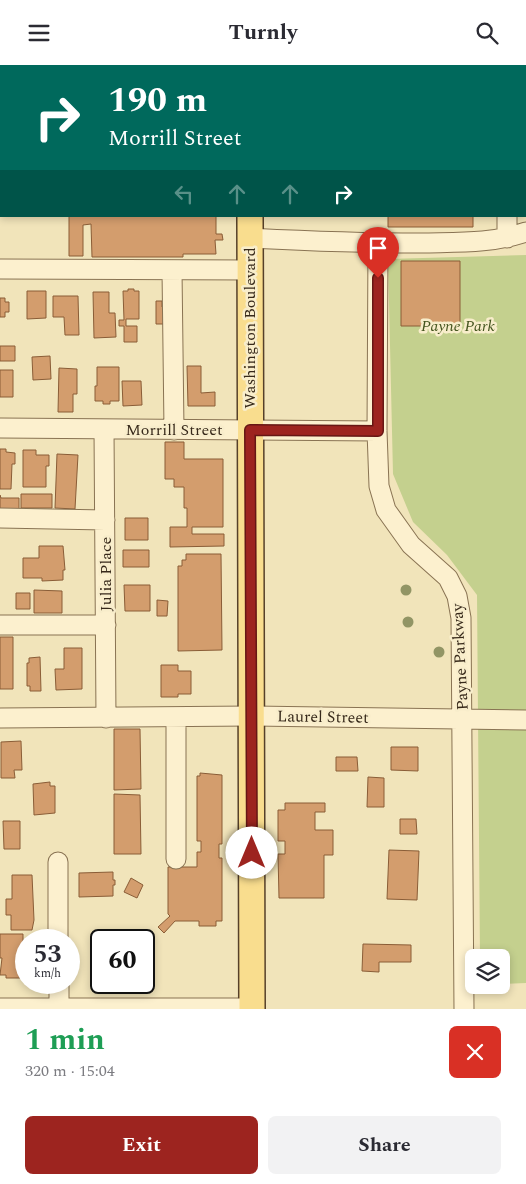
<!DOCTYPE html>
<meta charset="utf-8">
<style>
body{margin:0;font-family:Spectral,serif;background:#f2f2f3;color:#2b2b33;height:100vh;display:flex;flex-direction:column;font-size:19px;white-space:nowrap}
*{box-sizing:border-box;margin:0}
p{font-size:16px;color:#7c7c81}
.icon{flex:none;width:28px;height:28px;fill:none;stroke:currentColor;stroke-width:2;stroke-linecap:round;stroke-linejoin:round}
.map{position:relative;height:944px;overflow:hidden}
.sheet{display:flex;flex-direction:column;background:#fff;flex:1}
.sheet>*{flex:none}
.top-card{position:absolute;left:0px;top:0px;width:526px;height:152px;box-shadow:0 2px 8px #0003;background:#00695c;color:#fff;overflow:hidden}
.fabs{position:absolute;left:465px;top:884px;display:grid;gap:10px}
.fabs a{display:grid;place-items:center;width:45px;height:45px;border-radius:8px;background:#fff;box-shadow:0 2px 8px #0003;font-size:25px}
.speed{position:absolute;left:15px;top:864px;display:flex;gap:10px;font-size:25px;font-weight:700;text-align:center}
.speed>*{display:grid;place-content:center;width:65px;height:65px;border-radius:50%;background:#fff;box-shadow:0 2px 8px #0003;line-height:1}
.speed small{font-size:12px;font-weight:400}
.speed .limit{border:2px solid #111;border-radius:8px;background:#fff;color:#111}
.pin{position:absolute;display:grid;place-items:center;width:42px;height:42px;color:#fff;margin:-51px -21px;border-radius:50% 50% 50% 0;rotate:-45deg;box-shadow:0 0 5px #0007}
.pin .icon{rotate:45deg}
.me{position:absolute;width:55px;margin:-28px;rotate:0deg;stroke-linejoin:round;filter:drop-shadow(0 0 4px #0008)}
.turn{display:flex;align-items:center;gap:18px;height:105px;padding:0 25px;font-size:22px}
.turn .icon{width:65px;height:65px;stroke-width:2.5}
.turn b{display:block;font-size:35px;line-height:42px}
.lanes{display:flex;align-items:center;height:48px;padding:0 25px;background:#0003;justify-content:center;gap:25px;direction:ltr}
.lanes .off{opacity:.35}
.round{display:grid;place-items:center;flex:none;width:52px;height:52px;border-radius:8px;background:#f2f2f3}
.summary{display:flex;align-items:center;justify-content:space-between;height:85px;padding:0 25px}
h1{font-size:30px;font-weight:700;line-height:38px;color:#1e9e55}
.primary-button{display:flex;gap:10px;margin-top:auto;padding:10px 25px}
.primary-button a{flex:1;height:58px;border-radius:8px;background:#9d241f;color:#fff;font-size:20px;font-weight:700;line-height:58px;text-align:center}
.primary-button a+a{background:#f2f2f3;color:#2b2b33}
header{display:flex;justify-content:space-between;align-items:center;height:65px;padding:0 25px;background:#fff;font-size:22px;font-weight:700}
.map>svg:first-child{display:block}
</style>
<header><svg class="icon" aria-label="menu" viewBox="0 0 24 24"><path d="M4 6h16M4 12h16M4 18h16"/></svg>Turnly<svg class="icon" aria-label="search" viewBox="0 0 24 24"><circle cx="10" cy="10" r="6"/><path d="M15 15l6 6"/></svg></header>
<div class="map">
<svg width="526" height="944" viewBox="0 0 526 944">
<rect width="100%" height="100%" fill="#f1e4ba"/>
<!-- green -->
<path fill="#c4d08e" d="M526 190V918L501 919V892H480L477 530 447 490 413 457 393 409 388 194Z"/>
<!-- building -->
<path fill="#d39d6d" stroke="#8a5d37" d="M9 0H87V1H9Z
M283 0H341V1H283Z
M69 151H216V169H222L223 175H215L216 189H183V192H92L91 159 83 160V191H69Z
M388 151H473V162H388Z
M401 196H460V261H401Z
M128 224H134V226H139V254H126V261H137V277H124V261H119V255H124L123 226H128Z
M27 226H46V253L27 254Z
M93 227H109V248H115L116 272 94 273Z
M53 231H78L79 270H65L64 252H53Z
M0 233H5V237H9V247H5V252H0Z
M156 236H162V242H169V259H156Z
M0 281H15V296H0Z
M50 291 51 314 33 315 32 292Z
M187 301H201V328L215 327V341H188Z
M97 302H119V336H110V339H103V336H95V321H97Z
M59 303 77 304V329H73V347H58Z
M0 305H13V332H0Z
M122 316H141L142 340 123 341Z
M165 377H184V394H223V462H192V469H224V481L170 482V462H187V443H184V422H174V414H165Z
M0 384H6V387L15 388V399H12L11 424H0Z
M23 385H36V390H49V401H46V422H23Z
M57 389 78 390 75 444 55 443Z
M21 429H52V443H21Z
M0 430 1 433H19V444L0 445Z
M125 453H148V475H125Z
M39 481H63L65 505H63V515L42 516V513H23V493H39Z
M123 485H149V502H123Z
M186 489H221L222 585 178 586V501H182V495H186Z
M124 520H150V546H125Z
M34 525 62 526V548H34Z
M16 528H30V544H16Z
M157 535 168 536 167 551H157Z
M0 572H13V624H0Z
M64 583H82V624L56 625 55 604H64Z
M40 592 41 626H30V621H27V598H29V593Z
M161 600H178V606H191V629H178V632H161Z
M114 664H140L141 724 114 725Z
M21 676 22 705H14L15 713H1V677Z
M391 682H418V706L391 705Z
M336 692H357L358 706H336Z
M200 708 222 710V779H219V793H222V856H216V861H199V856H175L164 868 158 862 170 851 168 849V802H197V787H201V776H197V711H200Z
M368 712 384 713V742H367Z
M50 717V721H55V748L34 750 33 719Z
M114 729 140 730 141 789H114Z
M285 738H325V747H315V765H333V790H324V833H279L278 789H285V776H278V745H285Z
M400 754H416L417 769H400Z
M3 756H20V784H4Z
M389 785 419 786 417 835 387 834Z
M113 807V815H115V820H113V831L79 832V808Z
M12 810H32L34 855 32 865H11V850H6V834H12Z
M131 813 143 820 137 833 124 827Z
M0 869H23V898H26V909H21V913H6V910H0L2 893H0Z
M363 879 411 880V897H379V907L362 906Z"/>
<g fill="none" stroke-linecap="round" stroke-linejoin="round">
<defs>
<path id="minor" d="M507 0V1
M95 1V0
M525 38H526
M0 44H1
M507 151V173
M250 173C307 176 364 178 421 178 458 177 490 179 526 167
M378 178 377 366 379 421 386 445 411 480 448 513 457 531 461 553 464 944
M0 204 250 205
M172 205 174 365
M0 363 377 366
M104 364 106 653
M0 453 105 455
M0 560H106
M176 652V794
M0 653 252 651 526 655
M58 797V875
M59 918V944
M0 943H252"/>
<path id="major" d="M249 0V1
M250 151 252 944"/>
</defs>
<!-- minor casing -->
<use href="#minor" stroke="#897353" stroke-width="21"/>
<!-- major casing -->
<use href="#major" stroke="#564029" stroke-width="28"/>
<!-- minor -->
<use href="#minor" stroke="#fcf0ce" stroke-width="19"/>
<!-- major -->
<use href="#major" stroke="#f9dd8e" stroke-width="25"/>
</g>
<!-- trees -->
<g fill="#929565">
<circle cx="406" cy="525" r="5.5"/>
<circle cx="408" cy="557" r="5.5"/>
<circle cx="439" cy="587" r="5.5"/>
</g>
<g fill="none" stroke-linecap="round" stroke-linejoin="round">
<defs>
<path id="route" d="M252 788 250 365 378 366V213"/>
</defs>
<!-- route casing -->
<use href="#route" stroke="#661714" stroke-width="12"/>
<!-- route -->
<use href="#route" stroke="#9d241f" stroke-width="9"/>
</g>
<g text-anchor="middle" dominant-baseline="central" stroke-width="5" stroke-linejoin="round" paint-order="stroke">
<!-- park labels -->
<g font-size="16" font-style="italic" fill="#45551f" stroke="#f8edcb">
<text x="458" y="261">Payne Park</text>
</g>
<!-- street labels -->
<g font-size="16" fill="#37291a" stroke="#f8edcb">
<text transform="translate(250 263) rotate(-90)">Washington Boulevard</text>
<text x="174" y="365">Morrill Street</text>
<text transform="translate(106 509) rotate(-90)">Julia Place</text>
<text transform="translate(460 592) rotate(-93)">Payne Parkway</text>
<text transform="translate(323 652) rotate(1)">Laurel Street</text>
</g>
</g>
</svg>
<div class="fabs">
<a><svg class="icon" aria-label="layers" viewBox="0 0 24 24"><path d="M12 4l9 5-9 5-9-5zM3 14l9 5 9-5"/></svg></a>
</div>
<div class="speed"><div>53<small>km/h</small></div><div class="limit">60</div></div>
<div class="pin" style="left:378px;top:213px;background:#d93025"><svg class="icon" aria-label="arrive" viewBox="0 0 24 24"><path d="M6 21V4h12l-3 4 3 4H6"/></svg></div>
<svg class="me" style="left:252px;top:788px" viewBox="-20 -20 40 40"><circle r="19" fill="#fff"/><path d="M0-13L10 11 0 6-10 11z" fill="#9d241f"/></svg>
<div class="top-card">
<div class="turn"><svg class="icon" aria-label="right" viewBox="0 0 24 24"><path d="M7 20v-9h11M14 6l5 5-5 5"/></svg><div><b>190 m</b>Morrill Street</div></div>
<div class="lanes"><svg class="icon off" aria-label="left" viewBox="0 0 24 24"><path d="M17 20v-9H6M10 6l-5 5 5 5"/></svg><svg class="icon off" aria-label="ahead" viewBox="0 0 24 24"><path d="M12 20V5M6 11l6-6 6 6"/></svg><svg class="icon off" aria-label="ahead" viewBox="0 0 24 24"><path d="M12 20V5M6 11l6-6 6 6"/></svg><svg class="icon" aria-label="right" viewBox="0 0 24 24"><path d="M7 20v-9h11M14 6l5 5-5 5"/></svg></div>
</div>
</div>
<section class="sheet">
<div class="summary"><div><h1>1 min</h1><p>320 m · 15:04</p></div><a class="round" style="background:#d93025;color:#fff"><svg class="icon" aria-label="close" viewBox="0 0 24 24"><path d="M6 6l12 12M18 6L6 18"/></svg></a></div>
<div class="primary-button"><a>Exit</a><a>Share</a></div>
</section>
